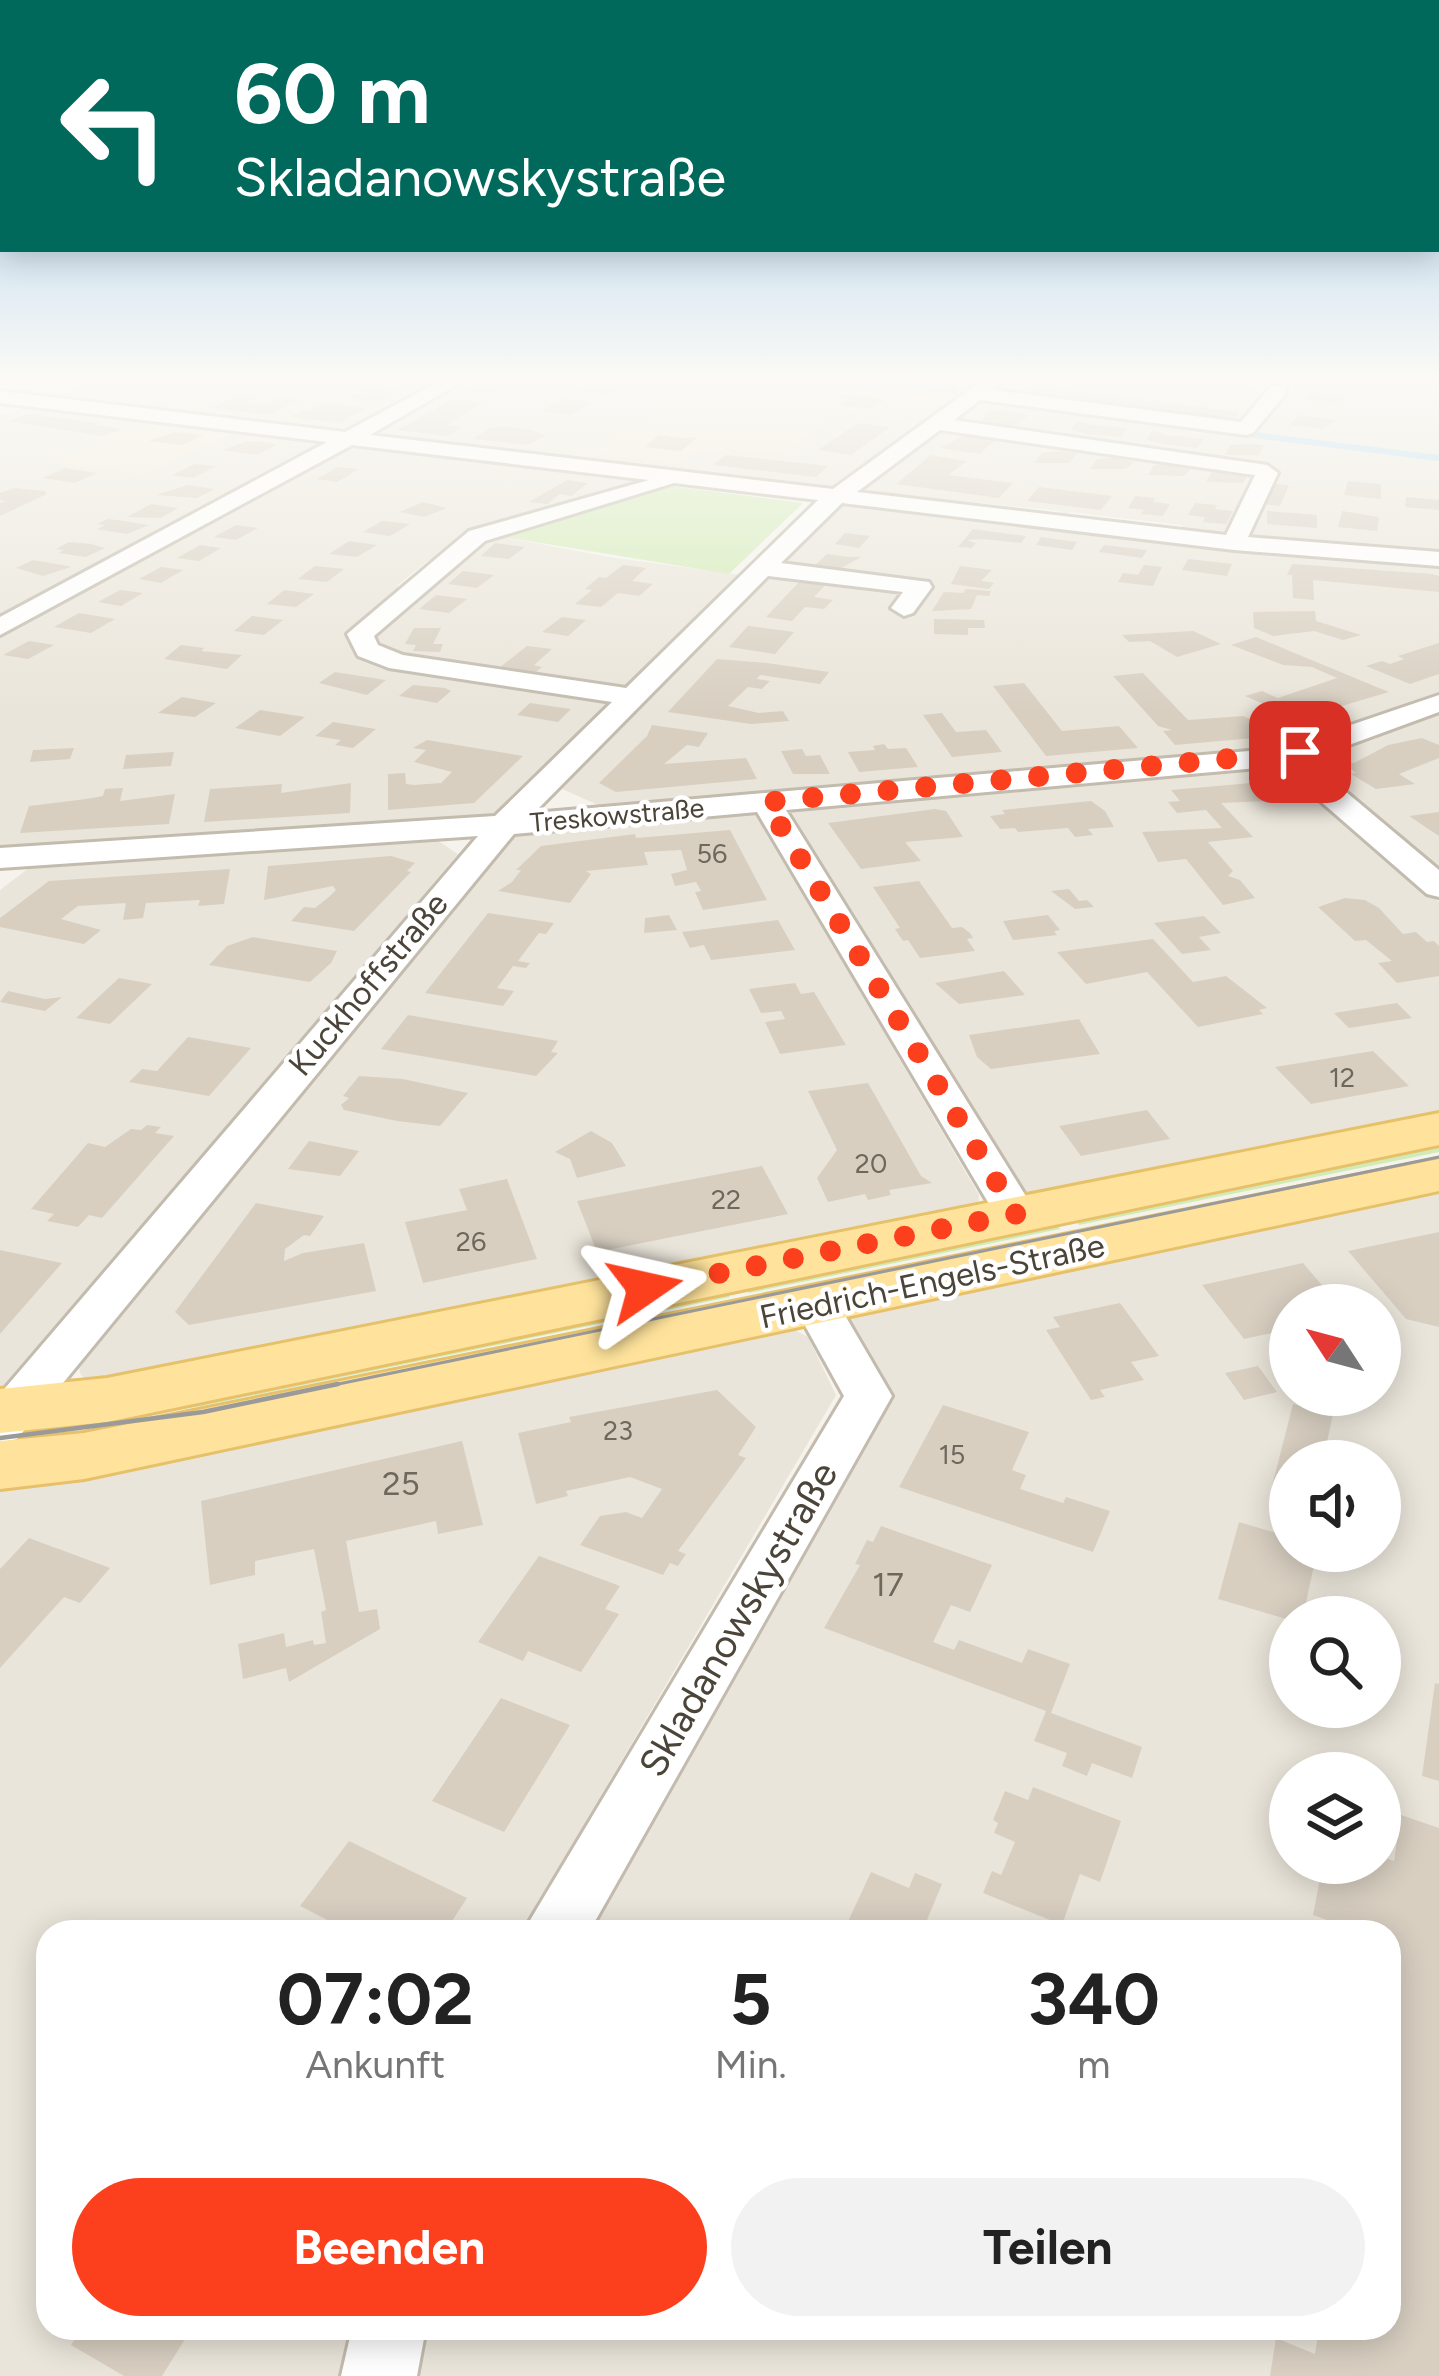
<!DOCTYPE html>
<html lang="de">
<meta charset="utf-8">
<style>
body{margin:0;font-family:Figtree,sans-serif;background:#f2f2f2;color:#222;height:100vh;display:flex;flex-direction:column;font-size:45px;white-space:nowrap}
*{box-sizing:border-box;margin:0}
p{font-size:39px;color:#767676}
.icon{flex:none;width:66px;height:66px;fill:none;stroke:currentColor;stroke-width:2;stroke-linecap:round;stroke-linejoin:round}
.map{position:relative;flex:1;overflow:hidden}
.side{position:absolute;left:36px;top:1920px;width:1365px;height:420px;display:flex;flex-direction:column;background:#fff;border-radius:36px;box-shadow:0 6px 30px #0003}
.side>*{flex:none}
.guide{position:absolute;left:0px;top:0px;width:1440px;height:252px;box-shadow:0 6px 30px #0003;background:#00695c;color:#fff;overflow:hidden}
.needle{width:78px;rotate:306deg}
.controls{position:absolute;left:1269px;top:1284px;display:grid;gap:24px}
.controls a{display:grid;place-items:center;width:132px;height:132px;border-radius:50%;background:#fff;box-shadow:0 6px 30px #0003;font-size:60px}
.pin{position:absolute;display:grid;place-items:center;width:102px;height:102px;color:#fff;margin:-51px;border-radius:24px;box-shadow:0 6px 18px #0006}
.me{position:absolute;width:132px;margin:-66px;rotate:79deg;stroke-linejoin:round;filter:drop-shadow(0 0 9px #0008)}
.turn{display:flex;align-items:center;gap:42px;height:252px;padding:0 36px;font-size:54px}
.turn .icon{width:156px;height:156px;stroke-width:2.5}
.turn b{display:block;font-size:84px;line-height:102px}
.eta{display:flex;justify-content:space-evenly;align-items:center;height:204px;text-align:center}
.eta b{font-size:72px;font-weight:700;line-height:84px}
.cta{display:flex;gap:24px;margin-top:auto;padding:24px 36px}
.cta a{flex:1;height:138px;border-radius:72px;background:#fc3f1d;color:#fff;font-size:48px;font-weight:700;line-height:138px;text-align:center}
.cta a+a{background:#f2f2f2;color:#222}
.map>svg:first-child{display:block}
</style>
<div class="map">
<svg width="1439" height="2376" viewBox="0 0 1439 2376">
<rect width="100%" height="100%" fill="#f6f3ec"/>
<!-- residential -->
<path fill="#eae5da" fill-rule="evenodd" d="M98 380H442L340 433 50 397Z
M464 380H982L828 488 367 435Z
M1006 380H1439V554L1261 540 1181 531 1182 525 1069 512 1065 517H1059L1061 511 859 491 980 399 1252 431 1293 386 1252 381 1248 386 1264 397 1244 419 1235 421 991 391Z
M33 406 328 442 0 619V415Z
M348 445 652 480 509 523 426 562 398 585 399 593 357 647 607 700 608 706 496 816 0 850V636Z
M854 503 1439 564V692L1281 749 605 808 562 789 838 506Z
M489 534 608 557 742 575 629 685 619 689 381 654 368 631Z
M1439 713V870L1316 764 1321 756Z
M1261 767 1289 773 1439 902V1120L1028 1197 1004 1177 1011 1169 790 812Z
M749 812 756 814 979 1195 978 1206 89 1382 81 1375 78 1365 89 1341 108 1333 516 832Z
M435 839 458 854 0 1394V890L33 865Z
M1439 1188V2376H403L413 2328H1389V1932H575L878 1401 847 1320 851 1314ZM1290 1305H1380V1395H1290ZM1290 1461H1380V1551H1290ZM1290 1617H1380V1707H1290ZM1290 1773H1380V1863H1290Z
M789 1327 808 1337 836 1395 521 1932H48V2328H358L348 2376H0V1488Z"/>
<!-- education -->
<path fill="#efe8d6" d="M787 380H825L947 397 911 423 844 412 779 454 725 448 718 453 697 451 679 464 592 454 625 430 680 403 739 409Z
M150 424 230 433 143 475 53 462Z"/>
<!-- green -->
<path fill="#d2eab5" d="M670 486 803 503 729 574 493 535Z
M1439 1139V1152L1079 1225 1069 1213Z
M1052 1218 1060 1229 749 1293 743 1280Z
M725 1285 730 1297 202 1406 112 1420Z"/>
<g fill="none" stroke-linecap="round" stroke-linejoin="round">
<!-- stream -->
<path stroke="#a9d4f2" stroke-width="6" d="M880 380 955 391
M1238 433 1439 458"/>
</g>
<!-- building -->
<path fill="#d8cfc1" d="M357 380 395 381 376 388 401 391 379 402 347 398 368 387 347 385Z
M487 380 514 382 491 394H462Z
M1027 380H1058L1048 388 1240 412 1233 420 1028 393 1040 385Z
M602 381 629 384 607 396 579 392Z
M1312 391 1350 395 1336 403 1304 399Z
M242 394 260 396 245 403 264 405 279 398 298 400 269 415 211 408Z
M845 394 886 400 870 409 837 405 848 399 839 398Z
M564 399 592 403 569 415 541 411Z
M452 400 481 403 447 425 463 427 448 436 398 430Z
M327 403 368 408 340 423 288 417Z
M991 409 1029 415 1013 427 980 423Z
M28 414 100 423 94 425 123 429 103 436 8 421Z
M1298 415 1338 420 1323 429 1290 425Z
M1078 421 1093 425 1127 428 1121 437 1087 434 1071 429Z
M858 423 891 427 851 455 818 450Z
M507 427 528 429 546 435 528 445 473 439 490 428Z
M1152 431 1168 435 1203 439 1198 448 1162 444 1147 440Z
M175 432 203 435 183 445 148 441Z
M659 435 680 438 698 437 681 451 644 447Z
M963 436 996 440 979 454 940 448Z
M248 441 277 444 258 455 222 450Z
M1248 444 1264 445 1259 455H1225L1230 445Z
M1060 451 1077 453 1069 463H1034L1042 453Z
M726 455 828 466 816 477 713 465Z
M931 455 967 461 948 475 1013 483 999 498 896 484Z
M1116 457 1134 462 1126 469H1090L1097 459Z
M195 464 217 466 193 478 172 475Z
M1154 465 1173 463 1191 469 1184 476 1148 475Z
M338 467 359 469 337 482 316 479Z
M65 468 97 473 75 483 43 478Z
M1212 471 1231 470 1249 475 1243 483 1206 482Z
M567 480 588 483 571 496 560 494 547 504 529 502Z
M1348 481 1381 484V499L1344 495Z
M1270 483 1289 485 1280 506 1262 504Z
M188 485 215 489 197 498 156 495Z
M1039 487 1112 496 1101 510 1027 501Z
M14 488 45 491 47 494 0 516V503L6 501 0 500V493Z
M1135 496 1155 498 1153 502 1170 504 1163 516 1141 514 1144 510 1128 508Z
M1406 497 1439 500V510L1405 507Z
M423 502 447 508 424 517 400 512Z
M1195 503 1217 505 1215 509 1233 511 1226 524 1203 522 1205 517 1188 515Z
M151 504 158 505 178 508 161 518 127 517Z
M1267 511 1317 515V528L1267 524Z
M1342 511 1379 517 1377 531 1338 527Z
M108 519 116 520 149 525 127 534 97 529 105 525 97 524Z
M382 521 410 524 390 536 363 532Z
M236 525 258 528 236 540 214 537Z
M973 529 1009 534 1026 536 1021 543 982 539 967 540 976 543 972 548 958 547Z
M845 533 870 536 859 548 835 544Z
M1041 537 1077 542 1072 550 1036 545Z
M349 541 377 545 357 557 329 554Z
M69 542 91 544 105 548 86 557 58 553 64 550 56 549Z
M495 543 525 547 509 559 481 556Z
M200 545 221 548 199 561 177 558Z
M1104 545 1147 550 1142 558 1099 552Z
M827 554 849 557H861L838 570 813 567Z
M1188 559 1232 564 1227 576 1182 570Z
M33 560 68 566 71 567 43 576 16 568Z
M1292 564 1432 574 1439 576V592L1313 580 1314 600 1293 598 1292 575H1287Z
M623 565 646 568 632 581 653 584 639 596 618 593 601 607 575 604 592 590 585 589 599 577 606 578Z
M1144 565 1162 567 1153 586 1118 582 1123 573 1138 575Z
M315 566 344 569 327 582 298 579Z
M960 566 992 570 981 581 994 583 989 589 951 584Z
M161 567 183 570 161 583 139 579Z
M463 571 494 575 477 588 448 584Z
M801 580 827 583 814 597 833 600 824 609 805 607 792 621 766 617Z
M966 589 991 591 989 596 977 595 971 609 932 611 944 592 963 593Z
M120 590 143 593 121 606 98 602Z
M284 590 314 594 296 607 267 604Z
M436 595 467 599 449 613 419 609Z
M1315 611 1316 621 1361 635 1343 640 1314 631 1273 636 1254 628 1253 612Z
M79 613 115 619 91 633 54 627Z
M252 616 283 620 264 635 234 631Z
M562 617 586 620 568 636 542 632Z
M934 619 984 620 985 628H968V635L934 634Z
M748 626 794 632 775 654 729 647Z
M414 628H441L433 644H443L440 652 413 651 416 645 405 644Z
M1193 631 1221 644 1177 657 1150 641 1129 642 1122 635Z
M1256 637 1379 688 1389 692 1298 719 1245 696 1262 691 1278 698 1337 678 1312 667 1283 665 1231 645Z
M29 641 54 645 28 659 3 655Z
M1439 643V674L1410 684 1366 666 1382 661 1390 664 1404 659 1398 656Z
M181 645 204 648 201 651 242 655 227 669 164 659Z
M527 646 552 649 534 665 542 667 534 674 499 668Z
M717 659 767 663 829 672 820 684 760 675 757 679 770 681 762 689 748 687 728 706 759 713 783 711 789 721 751 724 668 712Z
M335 672 386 680 367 695 319 683Z
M1143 673 1188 720 1243 716 1271 728 1254 738 1175 745 1163 731 1172 730 1158 726 1113 676Z
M1024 683 1062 731 1119 726 1138 748 1046 756 993 686Z
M413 685 445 688 451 691 437 703 399 696Z
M182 697 216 703 195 717 158 713Z
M530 703 571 709 558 722 517 715Z
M260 710 305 717 280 736 235 728Z
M942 713 956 732 986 730 1002 752 952 757 923 715Z
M333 722 376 729 353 748 335 745 341 740 315 736Z
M652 725 708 733 699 747 687 745 664 764 746 758 757 779 616 792 599 783 647 736Z
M1422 738 1439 745V758L1399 774 1415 784 1376 789 1351 774 1356 773 1343 762 1354 763 1388 745Z
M427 740 523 756 474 803 388 810V774L405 773 406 784 414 785 441 783 452 772 414 762 426 750 413 748Z
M884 744 888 749 906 748 918 767 859 772 848 752 875 750 873 746Z
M74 748 70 759 30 762 33 750Z
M802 749 806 756 820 755 830 774H793L781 751Z
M174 752 171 766 123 769 126 755Z
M351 783 350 813 204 822 210 789 282 784 281 793Z
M1251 783 1269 801 1221 803 1253 837 1208 842 1233 871 1228 876 1240 880 1255 898 1223 905 1186 859 1158 862 1142 832 1222 828 1206 810 1177 813 1168 802 1180 801 1171 790Z
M123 788 120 801 175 794 169 824 20 833 29 806 86 799 103 796 105 789Z
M1091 801 1105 811 1114 827 1088 829 1093 835 1075 837 1068 828 1018 832 1015 828 1000 829 990 816 1005 814 1002 810Z
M935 809 946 811 963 837 905 842 921 861 861 869 828 823Z
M1439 812V836L1409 816Z
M730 830 767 900 703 910 695 892 701 891 696 882 675 886 671 874 687 870 681 850 644 852 648 865 586 871 591 874 570 903 498 891 512 882 521 870H516L541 846 635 834 636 838Z
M391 856 415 863 407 871 411 872 354 931 291 921 304 907 315 908 330 896 336 890 333 886 264 900 268 866Z
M230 869 224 904 198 906 200 900 146 903 143 918 123 920 126 903 78 906 61 919 101 930 84 944 0 927V918L49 881Z
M919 881 952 928 962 927 970 933 973 938 967 939 975 951 920 958 908 940 903 941 895 929 900 928 873 887Z
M1069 889 1079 901 1087 900 1094 907 1075 909 1051 891Z
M1345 898 1365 900 1379 908 1403 934 1416 932 1427 942 1434 941 1439 946V976L1397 983 1378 963 1392 961 1366 940 1355 941 1318 907Z
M488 913 554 923 546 934 539 933 518 961 530 963 526 968 513 966 497 988 514 991 503 1006 425 993Z
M669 915 677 930 644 933 645 918Z
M1048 915 1060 930 1054 931 1057 935 1013 940 1003 921Z
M1204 916 1221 933 1199 937 1211 950 1182 954 1154 923Z
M778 920 795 950 711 960 704 945 690 948 682 932Z
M253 937 337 951 331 963 310 982 209 965 227 946Z
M1153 939 1193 982 1226 976 1267 1008 1259 1010 1263 1014 1198 1027 1147 972 1086 984 1057 952Z
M1004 971 1025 995 959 1004 935 983Z
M119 978 152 984 110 1024 76 1018Z
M795 983 801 994 814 992 846 1045 780 1054 765 1022 785 1019 781 1011 761 1013 749 989Z
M8 991 45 999 62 997 45 1011 0 1002Z
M1397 1003 1412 1018 1349 1028 1334 1013Z
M408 1015 558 1041 551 1052 558 1053 536 1076 381 1049Z
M1079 1019 1100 1054 991 1069 977 1057 969 1035Z
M188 1037 251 1048 209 1096 129 1082 142 1069 157 1071Z
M1373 1051 1409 1086 1311 1104 1275 1067Z
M359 1076 403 1079 468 1093 440 1126 397 1121 344 1110 341 1105 349 1098 343 1096Z
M868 1083 921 1176 932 1183 889 1190 891 1195 868 1200 865 1194 828 1202 817 1178 837 1150 808 1091Z
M1147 1110 1170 1139 1081 1156 1059 1126Z
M147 1125 161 1127 155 1133 174 1136 102 1218 89 1215 78 1227 47 1221 54 1214 31 1209 88 1143 105 1147 131 1129 141 1130Z
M591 1131 612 1143 626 1166 577 1178 570 1159 555 1152Z
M309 1141 359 1151 340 1176 288 1169Z
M762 1166 788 1214 597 1252 577 1201Z
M507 1179 537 1259 423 1283 405 1222 467 1210 459 1189Z
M256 1203 324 1216 310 1236 304 1235 285 1249 284 1261 303 1253 364 1243 376 1291 189 1325 175 1312Z
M1439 1232V1327L1406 1319 1348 1251Z
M0 1250 62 1263 0 1334Z
M1303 1263 1339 1305H1290V1329L1244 1339 1202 1285Z
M1120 1303 1159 1356 1131 1362 1144 1380 1100 1390 1105 1397 1091 1400 1046 1330 1060 1327 1053 1317Z
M1258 1366 1277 1392 1244 1400 1225 1373Z
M717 1390 756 1427 738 1455 746 1458 678 1551 686 1554 678 1566 670 1563 663 1575 580 1545 600 1516 626 1512 642 1518 662 1489 630 1477 566 1491 568 1496 536 1504 518 1433 571 1422 569 1417Z
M1293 1404 1333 1414 1323 1461H1290V1491L1272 1486Z
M943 1405 1029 1432 1012 1470 1026 1475 1020 1489 1063 1503 1066 1497 1110 1511 1093 1552 899 1487Z
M462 1441 483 1525 438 1534 436 1521 346 1541 359 1612 377 1609 380 1629 289 1682 286 1668 243 1679 238 1644 284 1633 286 1647 313 1640 314 1645 326 1643 321 1612 326 1610 314 1549 255 1561V1575L210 1585 201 1501Z
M1239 1522 1290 1537V1551H1317L1303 1617 1290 1620 1218 1599Z
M881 1526 992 1565 970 1612 951 1605 933 1642 954 1650 959 1640 1022 1663 1028 1649 1070 1664 1051 1713 1142 1747 1132 1778 1092 1763 1087 1776 1062 1766 1067 1753 1034 1741 1046 1711 824 1628 860 1565 855 1564 867 1540 873 1542Z
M29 1538 110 1568 80 1603 64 1597 0 1668V1569Z
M539 1556 620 1586 605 1609 619 1614 581 1672 528 1651 523 1661 478 1642Z
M1435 1683 1439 1684V1781L1422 1776Z
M501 1698 570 1725 504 1832 432 1801Z
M1033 1787 1121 1821 1100 1882 1080 1874 1062 1925 983 1893 992 1871 1001 1875 1015 1842 994 1833 998 1823 993 1820 1005 1791 1028 1800Z
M1401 1815 1439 1828V2376H1270L1276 2338 1315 2354 1319 2328H1389V1932H1361L1313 1915 1323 1863H1380V1856L1394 1861Z
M349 1841 467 1898 445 1932H351L300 1906Z
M871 1872 909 1888 915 1873 942 1884 922 1932H843Z
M82 2328H192L162 2376H124L71 2345Z"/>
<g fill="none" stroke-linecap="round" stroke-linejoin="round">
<defs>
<path id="minor" d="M442 380H465L370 435 833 489 983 380H1004L993 390 1241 422 1272 385H1286V393L1253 433 1246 435 980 400 954 420 1267 465 1278 473 1248 537 1439 552V566L1234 550 842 503 781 563 929 582 932 587 913 613 904 616 891 608 903 592 768 576 534 813 1283 748 1439 695V712L1308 760 1439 870V897L1427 894 1280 766 786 810 1037 1214 1031 1223 1016 1227 1001 1223 995 1214 757 812 514 834 17 1439 0 1445V1394L478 836 0 868V848L495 816 612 702 389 668 358 656 347 634 469 531 649 480 352 445 0 635V617L327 442 0 403V391L345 432ZM940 430 1254 475H1255L1226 535 857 492ZM674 483 818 500 626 688 403 655 378 645 374 636 485 541Z
M816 1289 832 1293 892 1396 589 1932H523L844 1396 793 1304 800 1293Z
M352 2328H426L417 2376H341Z"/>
<path id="major" d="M1439 1113V1145L107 1422 0 1433V1389L107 1378Z
M1439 1159V1191L84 1479 0 1489V1441L84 1433Z"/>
</defs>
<!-- minor casing -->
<use href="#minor" stroke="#c2bbae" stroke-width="6"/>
<!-- major casing -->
<use href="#major" stroke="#e6c16a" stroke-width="6"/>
<!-- minor -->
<use href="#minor" fill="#fff" fill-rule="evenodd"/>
<!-- major -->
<use href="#major" fill="#ffe39c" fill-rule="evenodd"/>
<!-- tram-far1 -->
<path stroke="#9a9a9a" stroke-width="3" d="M324 1387 1439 1157"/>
<!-- tram -->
<path stroke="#9a9a9a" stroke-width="4.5" d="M0 1438 203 1412 338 1384"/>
</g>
<!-- sky -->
<linearGradient id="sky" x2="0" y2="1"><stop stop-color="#8fc1ec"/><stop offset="0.53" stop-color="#fbfaf6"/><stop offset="1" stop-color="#fbfaf6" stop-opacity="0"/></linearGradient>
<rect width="1439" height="713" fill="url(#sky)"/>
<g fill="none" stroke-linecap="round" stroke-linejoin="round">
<!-- route -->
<path stroke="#fc3f1d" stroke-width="21" stroke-dasharray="0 37.8" d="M645 1288 1016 1214 766 802 1300 752"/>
</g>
<g text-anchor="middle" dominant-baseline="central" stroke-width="9" stroke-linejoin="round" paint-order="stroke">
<!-- far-street labels -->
<g font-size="27" fill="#4b4439" stroke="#fff">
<text transform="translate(617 815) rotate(-5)">Treskowstraße</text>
</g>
<!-- number labels -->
<g font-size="27" fill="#6e675b">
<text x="712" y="853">56</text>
<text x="1342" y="1077">12</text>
<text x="871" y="1163">20</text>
<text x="726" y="1199">22</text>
<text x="471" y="1241">26</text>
<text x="618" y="1430">23</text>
<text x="952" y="1454">15</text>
</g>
<!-- street labels -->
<g font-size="33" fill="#4b4439" stroke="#fff">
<text transform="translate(368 984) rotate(-50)">Kuckhoffstraße</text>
<text transform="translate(932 1281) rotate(-12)">Friedrich-Engels-Straße</text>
</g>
<!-- near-number labels -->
<g font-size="33" fill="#6e675b">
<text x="401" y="1483">25</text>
<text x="888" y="1584">17</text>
</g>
<!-- near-street labels -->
<g font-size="39" fill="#4b4439" stroke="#fff">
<text transform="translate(738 1619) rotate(-60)">Skladanowskystraße</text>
</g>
</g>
</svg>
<div class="controls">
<a><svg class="needle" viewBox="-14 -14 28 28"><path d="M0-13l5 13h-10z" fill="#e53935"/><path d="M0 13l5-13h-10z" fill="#767676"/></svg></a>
<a><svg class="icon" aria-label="sound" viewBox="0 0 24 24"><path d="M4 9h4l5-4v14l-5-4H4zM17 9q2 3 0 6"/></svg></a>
<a><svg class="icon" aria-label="search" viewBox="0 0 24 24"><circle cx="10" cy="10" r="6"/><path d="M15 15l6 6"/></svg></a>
<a><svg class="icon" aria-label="layers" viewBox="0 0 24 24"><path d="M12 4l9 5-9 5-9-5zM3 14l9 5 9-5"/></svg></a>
</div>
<div class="pin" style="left:1300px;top:752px;background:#d93025"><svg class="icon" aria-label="arrive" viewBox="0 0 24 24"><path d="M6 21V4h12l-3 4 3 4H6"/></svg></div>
<svg class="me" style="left:645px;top:1288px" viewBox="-20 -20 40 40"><path d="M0-17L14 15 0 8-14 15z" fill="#fc3f1d" stroke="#fff" stroke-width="4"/></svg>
<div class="guide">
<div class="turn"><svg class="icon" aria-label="left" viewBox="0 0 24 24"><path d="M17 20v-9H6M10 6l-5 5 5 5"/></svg><div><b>60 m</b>Skladanowskystraße</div></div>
</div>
<section class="side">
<div class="eta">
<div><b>07:02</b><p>Ankunft</p></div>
<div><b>5</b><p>Min.</p></div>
<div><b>340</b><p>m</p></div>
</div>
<div class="cta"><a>Beenden</a><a>Teilen</a></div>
</section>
</div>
